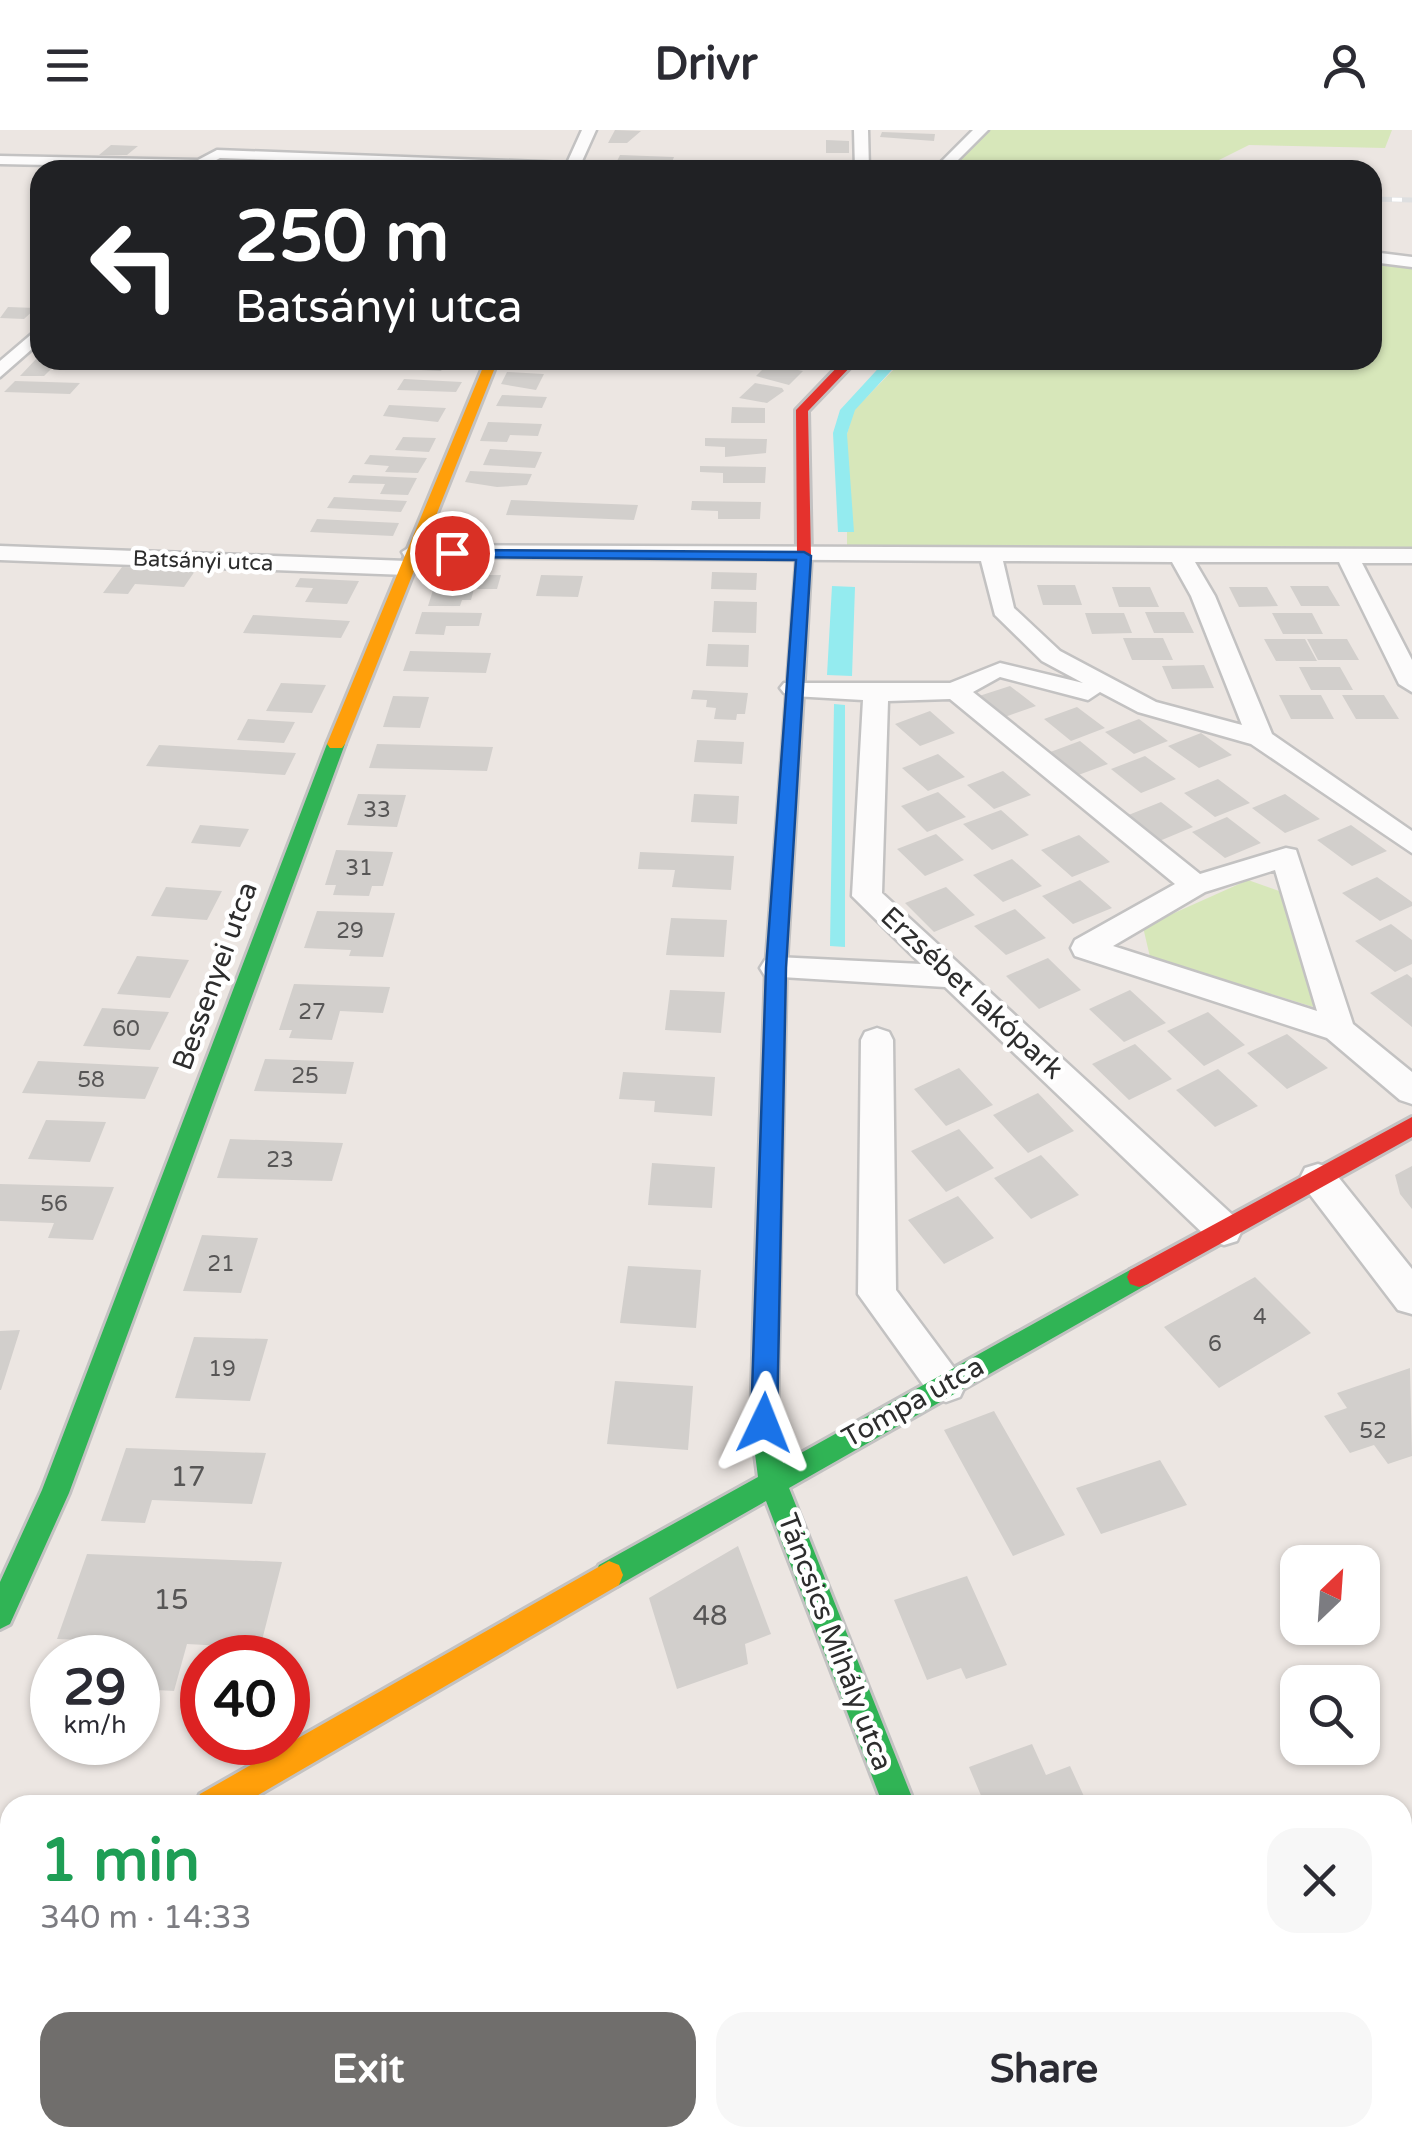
<!DOCTYPE html>
<meta charset="utf-8">
<style>
body{margin:0;font-family:"Varela Round",sans-serif;background:#f7f7f7;color:#2b2b33;height:100vh;display:flex;flex-direction:column;font-size:38px;white-space:nowrap}
*{box-sizing:border-box;margin:0}
p{font-size:32px;color:#7c7c81}
.icon{flex:none;width:55px;height:55px;fill:none;stroke:currentColor;stroke-width:2;stroke-linecap:round;stroke-linejoin:round}
.map{position:relative;flex:1;overflow:hidden}
.panel{position:absolute;left:0px;top:1665px;width:1412px;height:352px;display:flex;flex-direction:column;background:#fff;border-radius:30px 30px 0 0;box-shadow:0 2px 8px #0004}
.panel>*{flex:none}
.hud{position:absolute;left:30px;top:30px;width:1352px;height:210px;border-radius:30px;box-shadow:0 2px 8px #0004;background:#202124;color:#fff;overflow:hidden}
.needle{width:65px;rotate:25deg}
.controls{position:absolute;left:1280px;top:1415px;display:grid;gap:20px}
.controls a{display:grid;place-items:center;width:100px;height:100px;border-radius:20px;background:#fff;box-shadow:0 2px 8px #0004;font-size:50px}
.speed{position:absolute;left:30px;top:1505px;display:flex;gap:20px;font-size:50px;font-weight:700;text-align:center}
.speed>*{display:grid;place-content:center;width:130px;height:130px;border-radius:50%;background:#fff;box-shadow:0 2px 8px #0004;line-height:1}
.speed small{font-size:25px;font-weight:400}
.speed .limit{border:15px solid #d22;background:#fff;color:#111}
.pin{position:absolute;display:grid;place-items:center;width:85px;height:85px;color:#fff;margin:-42px;border:5px solid #fff;border-radius:50%;box-shadow:0 2px 10px #0007}
.me{position:absolute;width:110px;margin:-55px;rotate:2deg;stroke-linejoin:round;filter:drop-shadow(0 0 8px #0008)}
.turn{display:flex;align-items:center;gap:35px;height:210px;padding:0 40px;font-size:45px}
.turn .icon{width:130px;height:130px;stroke-width:2.5}
.turn b{display:block;font-size:70px;line-height:85px}
.round{display:grid;place-items:center;flex:none;width:105px;height:105px;border-radius:30px;background:#f7f7f7}
.summary{display:flex;align-items:center;justify-content:space-between;height:170px;padding:0 40px}
h1{font-size:60px;font-weight:800;line-height:75px;color:#1e9e55}
.primary-button{display:flex;gap:20px;margin-top:auto;padding:20px 40px}
.primary-button a{flex:1;height:115px;border-radius:30px;background:#706e6c;color:#fff;font-size:40px;font-weight:800;line-height:115px;text-align:center}
.primary-button a+a{background:#f7f7f7;color:#2b2b33}
header{display:flex;justify-content:space-between;align-items:center;height:130px;padding:0 40px;background:#fff;font-size:45px;font-weight:800}
.map>svg:first-child{display:block}
</style>
<header><svg class="icon" aria-label="menu" viewBox="0 0 24 24"><path d="M4 6h16M4 12h16M4 18h16"/></svg>Drivr<svg class="icon" aria-label="person" viewBox="0 0 24 24"><circle cx="12" cy="8" r="4"/><path d="M4 21q1-7 8-7t8 7"/></svg></header>
<div class="map">
<svg width="1412" height="2016" viewBox="0 0 1412 2016">
<rect width="100%" height="100%" fill="#ece6e2"/>
<!-- green -->
<path fill="#d7e7ba" d="M990 0H1392L1385 18 1249 15 1209 35 1214 40H948Z
M1373 132 1412 137V420L847 416V304L854 280 903 230H1372Z
M1248 750 1290 765 1320 879 1150 827 1143 797Z"/>
<!-- pitch -->
<path fill="#e3eab8" d="M391 2008H602V2016H337Z"/>
<!-- water -->
<path fill="#94ebef" d="M886 230H901L855 280 847 304 854 402H838L833 303 840 280Z
M832 456 855 457 852 546 827 545Z
M834 574 845 575V817L830 816Z"/>
<!-- building -->
<path fill="#d2cfcc" d="M615 0 641 1 627 13H608Z
M882 2 935 4 934 11 880 7Z
M826 10 849 11V23H826Z
M111 15 138 16 127 25H99Z
M620 25 674 27 672 32 616 33Z
M231 32 263 33 256 40H223Z
M8 177 36 178 24 189 0 188Z
M37 228 40 230H75L69 237H53L44 246H20Z
M406 230H448L441 241 401 239Z
M768 234 803 241 789 255 756 246Z
M507 242 544 244 536 260 501 254Z
M404 249 462 252 456 262 397 260Z
M15 251 80 253 70 264 4 262Z
M755 253 782 258 784 261 767 273 739 268Z
M502 265 547 267 542 278 496 276Z
M389 275 446 278 438 292 383 286Z
M732 277 765 278V293H731Z
M488 292 542 294 538 306 510 305 507 312 480 311Z
M403 307 436 308 429 322 395 320Z
M705 308 767 309 766 323 725 327V317L705 316Z
M490 319 542 322 535 338 483 335Z
M370 325 427 328 418 343 385 342 389 336 364 334Z
M700 336 766 337 765 353H723V343L700 342Z
M470 341 532 344 527 355 497 357 465 352Z
M353 345 417 348 408 365 380 364 385 354 348 353Z
M334 367 407 371 401 382 327 378Z
M511 370 557 372 638 375 634 390 506 385Z
M692 371 761 372 760 389H718V381L691 380Z
M317 389 399 393 393 406 310 402Z
M122 437 195 441 184 457 135 454 128 464 103 463Z
M439 441 470 445H501L497 459H474L471 470H462L460 476H428Z
M712 442 757 443 756 460 711 459Z
M541 445 583 446 578 467 536 466Z
M300 448 359 451 347 474 305 472 313 458 295 457Z
M1037 455H1075L1082 475H1043Z
M1290 456H1328L1340 476H1301Z
M1112 457H1150L1159 477H1119Z
M1229 457H1267L1278 476 1239 477Z
M714 471 757 472 756 503 712 502Z
M422 482 482 483 479 496H446L444 505 415 504Z
M1145 482H1184L1194 503H1154Z
M1085 483H1124L1132 503 1092 504Z
M1272 483H1312L1323 504H1283Z
M253 485 350 491 341 508 243 503Z
M1123 508H1163L1173 530H1132Z
M1264 509H1305L1317 531H1276Z
M1307 509H1347L1359 530H1318Z
M708 514 749 515 748 537 706 536Z
M410 521 491 523 486 543 403 541Z
M1204 535 1214 558 1172 559 1162 536Z
M1299 537H1340L1353 560H1311Z
M281 553 326 555 312 583 266 581Z
M1010 556 1036 576 1002 588 976 567Z
M693 560 748 563 745 584H737L736 590 714 589 716 578 706 577 707 570 691 569Z
M1279 565H1321L1334 589H1291Z
M1342 565H1384L1399 589H1356Z
M393 566 429 567 420 598 383 597Z
M1077 577 1105 598 1071 611 1044 589Z
M930 581 955 603 920 616 895 594Z
M248 589 295 592 284 613 237 610Z
M1139 589 1168 611 1134 624 1105 602Z
M1201 603 1232 625 1199 638 1168 616Z
M697 610 744 612 742 634 694 632Z
M1080 611 1108 634 1073 647 1045 624Z
M377 614 493 617 487 641 369 638Z
M159 615 296 623 285 645 146 636Z
M938 624 965 647 928 661 902 638Z
M1145 626 1176 649 1141 663 1111 639Z
M1003 641 1031 665 994 679 967 655Z
M1218 649 1250 673 1215 687 1184 663Z
M938 662 966 687 927 702 901 676Z
M358 664 406 665 397 697 347 695Z
M694 664 739 666 737 694 691 692Z
M1285 664 1320 689 1285 703 1252 678Z
M1161 672 1193 697 1157 712 1126 686Z
M1001 680 1029 705 992 720 963 694Z
M1227 687 1261 713 1225 728 1192 702Z
M200 695 249 699 240 717 191 713Z
M1351 695 1387 721 1352 736 1317 710Z
M936 704 964 730 925 746 897 719Z
M1079 705 1110 732 1072 747 1041 720Z
M336 720 393 722 383 756H372L369 766 333 765 336 755H325Z
M640 722 734 726 731 760 672 757 675 740 638 739Z
M1012 729 1042 756 1003 772 973 745Z
M1377 747 1412 772V776L1380 791 1342 763Z
M1080 750 1112 778 1073 794 1042 766Z
M166 757 222 761 207 790 151 786Z
M946 757 975 785 934 802 905 773Z
M1015 779 1046 808 1006 825 974 796Z
M317 781 395 783 383 827 349 826 351 820 304 818Z
M671 788 727 790 724 827 666 825Z
M1391 794 1412 810V834L1395 842 1355 811Z
M137 826 189 830 170 868 117 864Z
M1048 828 1081 860 1039 879 1006 846Z
M1407 844 1412 848V897L1370 863Z
M294 854 390 857 383 883 340 881 332 910 289 908 292 900H279Z
M670 860 725 862 721 903 665 900Z
M1130 860 1166 893 1124 912 1089 879Z
M102 878 169 882 150 920 83 916Z
M1208 882 1245 915 1204 936 1167 901Z
M1287 904 1328 938 1287 959 1247 923Z
M1135 914 1172 949 1129 970 1092 934Z
M265 929 354 932 346 964 254 961Z
M38 931 159 937 145 969 22 963Z
M959 938 993 975 946 996 914 959Z
M1218 939 1258 976 1215 997 1176 960Z
M623 942 715 947 712 986 654 982 655 971 619 969Z
M1038 963 1074 1001 1028 1023 993 985Z
M46 990 106 992 90 1032 28 1029Z
M959 999 994 1038 946 1062 911 1021Z
M230 1009 343 1013 332 1051 217 1048Z
M1041 1025 1079 1065 1031 1089 994 1048Z
M652 1033 715 1037 712 1078 648 1075Z
M1412 1036V1079L1400 1064 1395 1045Z
M0 1054 114 1057 93 1110 48 1108 54 1093 0 1091Z
M958 1066 994 1108 944 1134 908 1090Z
M202 1105 258 1108 241 1163 183 1161Z
M628 1136 701 1140 696 1198 620 1193Z
M1255 1147 1311 1203 1219 1258 1164 1197Z
M20 1200 1 1260H0V1201Z
M194 1207 268 1209 250 1271 175 1268Z
M1410 1238 1412 1326 1388 1334 1374 1315 1350 1323 1324 1286 1347 1278 1337 1263Z
M615 1251 693 1256 688 1320 607 1314Z
M994 1281 1065 1405 1013 1426 944 1300Z
M126 1318 266 1323 252 1374 152 1370 145 1393 101 1391Z
M1160 1330 1187 1375 1101 1404 1076 1358Z
M738 1416 771 1504 745 1514 748 1534 677 1559 649 1468Z
M87 1424 282 1432 260 1518 187 1514 174 1561 138 1559V1528H111L116 1511 57 1509Z
M967 1446 1007 1535 966 1549 961 1538 927 1550 894 1470Z
M1032 1614 1046 1645 1070 1636 1088 1675H985L969 1637Z
M824 2008H949L951 2016H826Z"/>
<g fill="none" stroke-linecap="round" stroke-linejoin="round">
<defs>
<path id="street" d="M582 0H596L578 40 220 28 201 38 0 34V26L198 30 217 20 567 33Z
M854 0H868L869 40H855Z
M973 0H988L948 40H933Z
M1372 122 1412 127V137L1372 132Z
M40 197V212L0 247V231Z
M413 415 1412 419V433H1362L1412 530V562L1399 554 1339 432H1195L1215 466 1272 604 1412 701V723L1251 614 1138 582 1100 562 1088 570 1000 547 973 562 1200 744 1286 718 1296 720 1353 894 1412 942V974L1400 970 1327 908 1075 826 1071 818 1075 810 1175 754 950 569 888 571 882 763 1237 1089 1242 1100 1237 1111 1224 1115 1211 1111 945 857 765 846 760 838 765 830 776 827 921 834 852 766 863 570 793 566 784 563 780 558 784 553H950L1000 533 1083 553 1042 531 995 485 981 431 405 427 402 422ZM1003 431 1172 432 1191 466 1242 595 1156 572 1060 521 1014 478ZM1275 740 1317 881 1113 816 1205 762Z
M0 416 407 431 418 438 407 445 0 430Z
M877 898 889 902 893 910 896 1160 966 1254 960 1267 946 1272 932 1267 858 1164 861 910 865 902Z
M1318 1034 1331 1038 1412 1139V1184L1398 1180 1305 1058 1300 1048 1305 1038Z
M10 1765V1819L0 1823V1769Z
M1000 2008H1056L1059 2016H1003Z"/>
<path id="fast" d="M336 609 345 614 69 1363 10 1494 0 1499V1452L42 1360 327 614Z
M768 1116 777 1119 780 1126 777 1293 783 1333 1130 1140 1139 1137 1148 1140 1151 1147 1148 1154 789 1358 915 1675H883L766 1371 619 1455 609 1459 599 1455 595 1445 599 1435 758 1347 751 1293 756 1126 759 1119Z"/>
<path id="slow" d="M486 230H498L345 614 342 618H330L327 614Z
M796 543 804 548 786 838 780 1126 777 1133 768 1136 759 1133 756 1126 766 838 788 548Z
M609 1431 619 1435 623 1445 619 1455 241 1675H195L200 1664Z"/>
<path id="jam" d="M844 230H857L808 281 811 426 804 548 796 553 788 548 797 426 796 280Z
M1412 987V1007L1148 1154 1139 1157 1130 1154 1127 1147 1130 1140Z"/>
</defs>
<!-- street casing -->
<use href="#street" stroke="#c3c2c2" stroke-width="5"/>
<!-- fast casing -->
<use href="#fast" stroke="#c3c2c2" stroke-width="6"/>
<!-- slow casing -->
<use href="#slow" stroke="#c3c2c2" stroke-width="6"/>
<!-- jam casing -->
<use href="#jam" stroke="#c3c2c2" stroke-width="6"/>
<!-- street -->
<use href="#street" fill="#fcfbfb" fill-rule="evenodd"/>
<!-- fast -->
<use href="#fast" fill="#30b455" fill-rule="evenodd"/>
<!-- slow -->
<use href="#slow" fill="#ff9f0a" fill-rule="evenodd"/>
<!-- jam -->
<use href="#jam" fill="#e5322d" fill-rule="evenodd"/>
<defs>
<path id="rail" d="M1372 69 1412 70"/>
</defs>
<!-- rail casing -->
<use href="#rail" stroke="#dedfe0" stroke-width="5"/>
<!-- rail -->
<use href="#rail" stroke="#fff" stroke-width="4" stroke-dasharray="10" stroke-linecap="butt"/>
</g>
<!-- route -->
<path fill="#1a73e8" stroke="#114b97" stroke-width="2.5" d="M447 420 804 422 811 426 786 838 777 1293 773 1302 764 1305 755 1302 751 1293 766 838 796 430 452 427 447 426Z"/>
<g text-anchor="middle" dominant-baseline="central" stroke-width="9" stroke-linejoin="round" paint-order="stroke">
<!-- far-street labels -->
<g font-size="22" fill="#2d2d2d" stroke="#fff">
<text transform="translate(203 431) rotate(2)">Batsányi utca</text>
</g>
<!-- number labels -->
<g font-size="22" fill="#575656">
<text x="377" y="680">33</text>
<text x="359" y="738">31</text>
<text x="350" y="801">29</text>
<text x="312" y="882">27</text>
<text x="126" y="899">60</text>
<text x="305" y="946">25</text>
<text x="91" y="950">58</text>
<text x="280" y="1030">23</text>
<text x="54" y="1074">56</text>
<text x="221" y="1134">21</text>
<text x="1260" y="1187">4</text>
<text x="1215" y="1214">6</text>
<text x="222" y="1239">19</text>
<text x="1373" y="1301">52</text>
</g>
<!-- street labels -->
<g font-size="28" fill="#2d2d2d" stroke="#fff">
<text transform="translate(215 846) rotate(-70)">Bessenyei utca</text>
<text transform="translate(972 863) rotate(43)">Erzsébet lakópark</text>
<text transform="translate(913 1272) rotate(-29)">Tompa utca</text>
<text transform="translate(835 1512) rotate(69)">Táncsics Mihály utca</text>
</g>
<!-- near-number labels -->
<g font-size="28" fill="#575656">
<text x="188" y="1347">17</text>
<text x="171" y="1470">15</text>
<text x="710" y="1486">48</text>
</g>
</g>
</svg>
<div class="controls">
<a><svg class="needle" viewBox="-14 -14 28 28"><path d="M0-13l5 13h-10z" fill="#e53935"/><path d="M0 13l5-13h-10z" fill="#7c7c81"/></svg></a>
<a><svg class="icon" aria-label="search" viewBox="0 0 24 24"><circle cx="10" cy="10" r="6"/><path d="M15 15l6 6"/></svg></a>
</div>
<div class="speed"><div>29<small>km/h</small></div><div class="limit">40</div></div>
<div class="pin" style="left:452px;top:423px;background:#d93025"><svg class="icon" aria-label="arrive" viewBox="0 0 24 24"><path d="M6 21V4h12l-3 4 3 4H6"/></svg></div>
<svg class="me" style="left:764px;top:1293px" viewBox="-20 -20 40 40"><path d="M0-17L14 15 0 8-14 15z" fill="#1a73e8" stroke="#fff" stroke-width="4"/></svg>
<div class="hud">
<div class="turn"><svg class="icon" aria-label="left" viewBox="0 0 24 24"><path d="M17 20v-9H6M10 6l-5 5 5 5"/></svg><div><b>250 m</b>Batsányi utca</div></div>
</div>
<section class="panel">
<div class="summary"><div><h1>1 min</h1><p>340 m · 14:33</p></div><a class="round"><svg class="icon" aria-label="close" viewBox="0 0 24 24"><path d="M6 6l12 12M18 6L6 18"/></svg></a></div>
<div class="primary-button"><a>Exit</a><a>Share</a></div>
</section>
</div>
